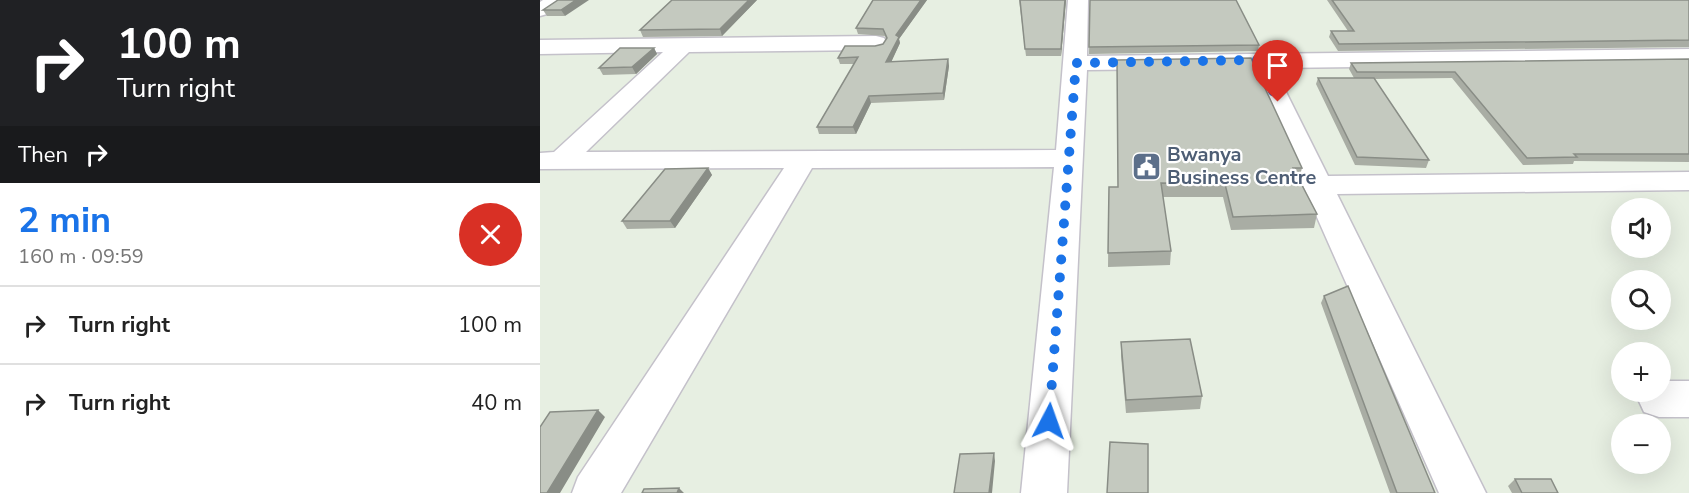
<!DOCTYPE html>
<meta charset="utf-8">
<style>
body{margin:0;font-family:"Nunito Sans",sans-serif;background:#f2f2f2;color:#222;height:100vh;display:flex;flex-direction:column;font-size:22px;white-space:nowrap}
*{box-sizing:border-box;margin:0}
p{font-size:20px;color:#767676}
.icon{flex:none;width:33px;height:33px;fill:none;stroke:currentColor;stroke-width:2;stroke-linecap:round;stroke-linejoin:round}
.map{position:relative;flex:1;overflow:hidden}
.sheet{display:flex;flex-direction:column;background:#fff;width:540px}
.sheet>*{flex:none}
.hud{background:#202124;color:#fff;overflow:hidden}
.controls{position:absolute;left:1071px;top:198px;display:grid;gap:12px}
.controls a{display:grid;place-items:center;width:60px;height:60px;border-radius:50%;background:#fff;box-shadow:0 6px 24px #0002;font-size:30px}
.pin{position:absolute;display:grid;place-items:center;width:51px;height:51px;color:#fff;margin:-62px -26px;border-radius:50% 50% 50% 0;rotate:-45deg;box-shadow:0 0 6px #0007}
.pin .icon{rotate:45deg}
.me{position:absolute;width:66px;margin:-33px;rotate:4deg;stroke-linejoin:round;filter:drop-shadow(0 0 4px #0008)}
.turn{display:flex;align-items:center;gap:21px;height:126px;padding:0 18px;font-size:27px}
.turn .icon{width:78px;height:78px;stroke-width:2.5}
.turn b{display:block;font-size:42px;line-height:51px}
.then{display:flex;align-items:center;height:57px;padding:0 18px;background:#0003;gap:12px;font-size:22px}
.round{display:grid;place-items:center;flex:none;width:63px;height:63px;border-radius:32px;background:#f2f2f2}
.summary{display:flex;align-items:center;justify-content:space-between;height:102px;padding:0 18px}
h1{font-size:36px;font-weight:700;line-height:45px;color:#1a73e8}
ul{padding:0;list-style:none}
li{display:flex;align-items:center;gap:18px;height:78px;padding:0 18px;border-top:2px solid #e0e0e0}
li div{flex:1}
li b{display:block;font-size:22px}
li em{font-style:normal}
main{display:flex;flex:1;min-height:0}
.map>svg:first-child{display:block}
</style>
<main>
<section class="sheet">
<div class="hud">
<div class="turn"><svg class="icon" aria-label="right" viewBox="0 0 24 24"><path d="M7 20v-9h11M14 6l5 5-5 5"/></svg><div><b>100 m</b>Turn right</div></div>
<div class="then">Then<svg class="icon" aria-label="right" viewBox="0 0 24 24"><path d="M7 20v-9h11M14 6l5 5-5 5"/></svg></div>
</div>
<div class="summary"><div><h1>2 min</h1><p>160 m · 09:59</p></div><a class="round" style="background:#d93025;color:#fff"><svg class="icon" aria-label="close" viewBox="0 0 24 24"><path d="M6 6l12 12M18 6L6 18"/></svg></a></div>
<ul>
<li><svg class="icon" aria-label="right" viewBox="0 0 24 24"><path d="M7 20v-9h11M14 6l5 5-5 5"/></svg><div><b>Turn right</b></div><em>100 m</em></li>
<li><svg class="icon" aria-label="right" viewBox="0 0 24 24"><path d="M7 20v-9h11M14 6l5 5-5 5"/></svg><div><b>Turn right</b></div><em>40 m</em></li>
</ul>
</section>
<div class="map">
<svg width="1149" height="493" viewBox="0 0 1149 493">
<rect width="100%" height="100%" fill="#e7efe2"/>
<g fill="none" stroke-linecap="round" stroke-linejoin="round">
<defs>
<path id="minor" d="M3 0H27L7 14 0 16V2Z
M528 0H548L547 56 1149 49V63L734 68 788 176 1149 172V190L797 194 946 493H899L711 68 547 70 527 493H481L514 167 272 168 81 493H32L38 477 244 168 0 169V153L14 152 123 52 0 54V40L336 36 344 38 347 43 344 48 336 50 149 52 46 152 516 150Z
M1120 381H1149V417H1119L1104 412 1098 399 1102 392H1120Z"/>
</defs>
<!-- minor casing -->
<use href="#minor" stroke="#c4c1ca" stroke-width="3"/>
<!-- minor -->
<use href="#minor" fill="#fff" fill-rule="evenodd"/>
</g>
<!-- wall -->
<path fill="#a9ada4" d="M18 0 25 16H7L3 10Z
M132 0H217L182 36 103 37 100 30Z
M333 0H387L359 39 360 43 351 62 408 59 409 66 404 100 331 103 316 134H279L277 127 314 64H300L298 58 343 44 346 39 345 36 318 34 316 28Z
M479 0H526L521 56H486Z
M550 0 719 45 718 51 549 54Z
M787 0H1149V47L798 51 789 37 791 31H808Z
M114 48 117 54 96 74 63 75 59 68Z
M1149 59V162L1034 161 1033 164 983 165 912 78 834 79 889 160 886 168 815 165 776 84 778 78H814L809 69 811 63Z
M577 60 762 168 759 179 777 214 774 228 691 230 683 197H623L631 251 630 265 568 267 569 187H578Z
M168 168 172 175 135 228 87 229 82 221Z
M784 296 895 493H850L781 303Z
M581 342 662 396 660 409 586 413 581 356Z
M975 479 1018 493H972L968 486Z"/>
<!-- shaded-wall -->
<path fill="#898d86" d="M36 0H49L25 16 21 10Z
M209 0H217L182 36 180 29Z
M381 0H387L359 39 360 43 348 69 346 62 356 35Z
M525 0H526L521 56V49Z
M114 48 117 54 96 74 92 67Z
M408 59 409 66 404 100 403 93Z
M329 96 331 103 316 134 313 127Z
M168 168 172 175 135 228 130 221Z
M58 410 65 417 20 493H7Z
M454 453 455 461 452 493H449Z
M139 488 144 493H137Z"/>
<!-- building -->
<path fill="#c4c9bf" stroke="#898d86" stroke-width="1.5" d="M18 0H36L21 10H3Z
M132 0H209L180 29 100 30Z
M333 0H381L356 35 359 37 346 62 408 59 403 93 329 96 313 127H277L318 57 298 58 305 46H335L343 44 347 38 343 29 316 28Z
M480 0H525L521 49H485Z
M550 0H696L719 45 549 47Z
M792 0H1149V40L799 44 791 31H814Z
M80 48H114L92 67 59 68Z
M711 58 762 168H753L777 214 693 217 685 184 621 183 631 251 568 253 569 187H578L577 60Z
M1149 59V154H1034L1037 157 987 158 915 72H817L811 63Z
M778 78H834L889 160 817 157Z
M168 168 130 221H82L125 169Z
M808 286 895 493H857L784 296Z
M650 339 662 396 586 400 581 342Z
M58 410 7 493H0V427L10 412Z
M570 442 608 444V493H567Z
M454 453 449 493H414L420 454Z
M975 479H1011L1018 493H982Z
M139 488 137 493H102L104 489Z"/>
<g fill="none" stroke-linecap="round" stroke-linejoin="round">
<!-- route -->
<path stroke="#1a73e8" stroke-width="10" stroke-dasharray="0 18" d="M509 421 536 63 719 60 738 102"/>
</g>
<!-- icons -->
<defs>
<symbol id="civic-square" viewBox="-11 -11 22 22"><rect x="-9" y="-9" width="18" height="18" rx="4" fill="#5c6f8a" stroke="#fff"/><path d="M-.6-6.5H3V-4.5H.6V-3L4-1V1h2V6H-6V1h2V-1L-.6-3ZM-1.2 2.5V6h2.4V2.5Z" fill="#fff"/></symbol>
</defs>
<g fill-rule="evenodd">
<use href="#civic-square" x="590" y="150" width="33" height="33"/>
</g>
<g text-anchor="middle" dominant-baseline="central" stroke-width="4.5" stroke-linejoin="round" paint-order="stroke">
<!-- service labels -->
<g font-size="20" font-weight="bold" fill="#4e5e75" stroke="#fff" text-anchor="start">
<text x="627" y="154">Bwanya<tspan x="627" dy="23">Business Centre</tspan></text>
</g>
</g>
</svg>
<div class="controls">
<a><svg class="icon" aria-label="sound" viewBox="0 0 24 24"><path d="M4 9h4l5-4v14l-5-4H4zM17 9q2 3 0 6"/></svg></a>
<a><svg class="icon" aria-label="search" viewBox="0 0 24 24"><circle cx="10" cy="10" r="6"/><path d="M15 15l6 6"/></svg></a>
<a>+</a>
<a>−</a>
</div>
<div class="pin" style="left:738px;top:102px;background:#d93025"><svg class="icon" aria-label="arrive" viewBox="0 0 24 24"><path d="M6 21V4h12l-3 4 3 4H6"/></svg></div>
<svg class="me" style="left:509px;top:421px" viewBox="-20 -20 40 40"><path d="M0-17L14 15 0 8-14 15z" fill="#1a73e8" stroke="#fff" stroke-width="4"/></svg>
</div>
</main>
